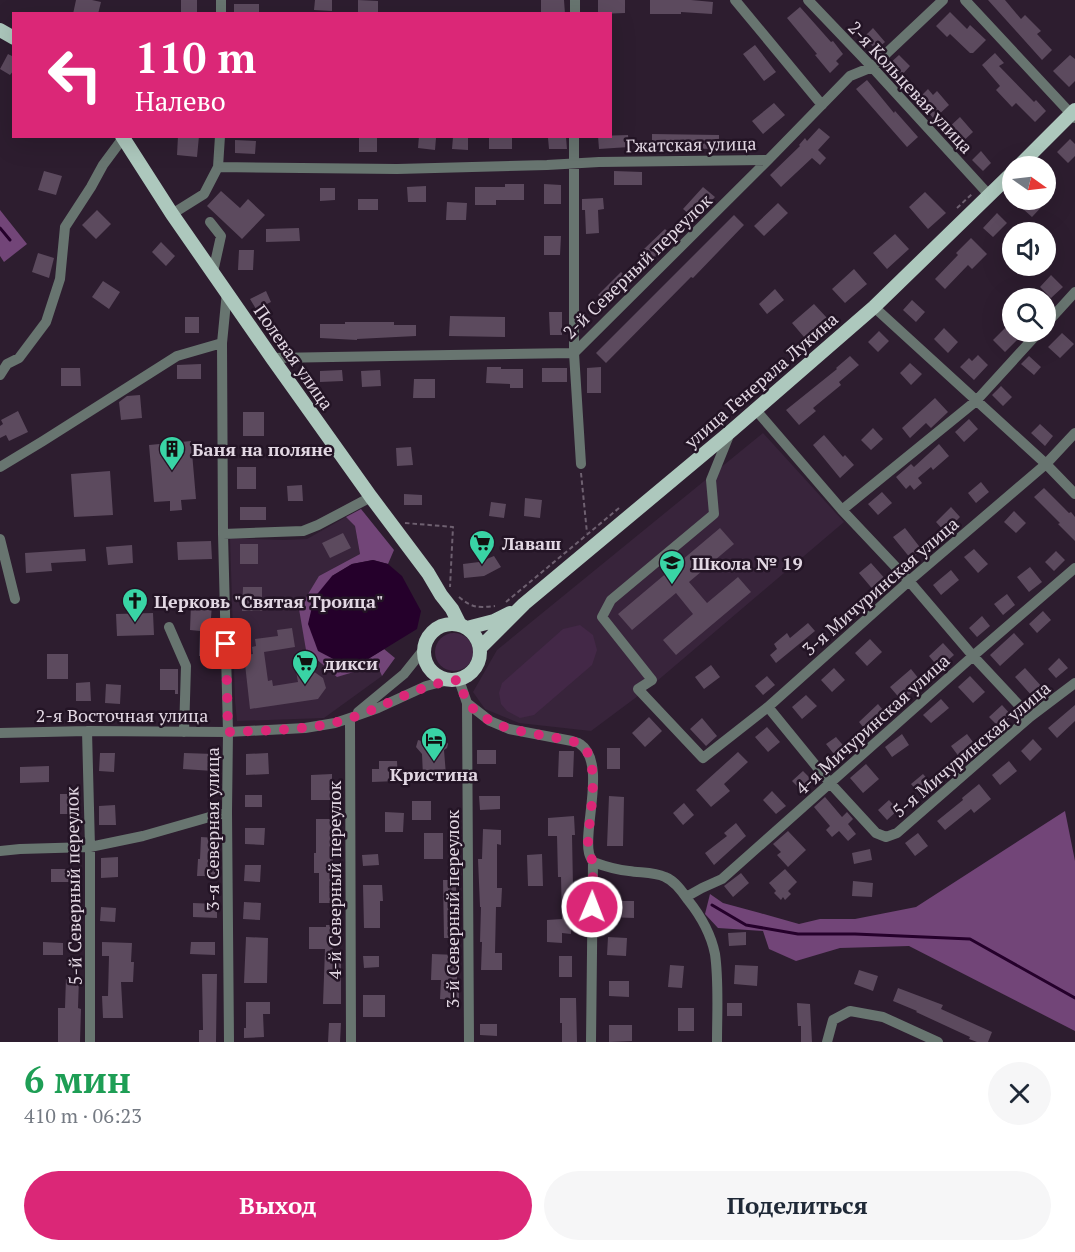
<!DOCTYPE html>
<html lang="ru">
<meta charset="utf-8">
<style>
body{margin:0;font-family:"PT Serif",serif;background:#f6f6f7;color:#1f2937;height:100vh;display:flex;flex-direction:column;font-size:22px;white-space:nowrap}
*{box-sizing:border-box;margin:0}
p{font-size:20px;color:#747a83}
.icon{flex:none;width:33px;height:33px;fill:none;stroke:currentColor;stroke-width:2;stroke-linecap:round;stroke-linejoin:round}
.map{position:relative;height:1042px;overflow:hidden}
.sheet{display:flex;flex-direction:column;background:#fff;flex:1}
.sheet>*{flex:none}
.banner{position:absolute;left:12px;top:12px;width:600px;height:126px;border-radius:0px;box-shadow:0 6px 24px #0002;background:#db2777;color:#fff;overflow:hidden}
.needle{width:39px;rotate:104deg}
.tools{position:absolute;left:1002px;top:156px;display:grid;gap:12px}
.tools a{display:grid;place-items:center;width:54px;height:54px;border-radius:50%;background:#fff;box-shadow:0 6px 24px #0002;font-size:30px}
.pin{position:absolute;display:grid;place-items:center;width:51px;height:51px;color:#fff;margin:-26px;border-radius:12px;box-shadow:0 3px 9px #0006}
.me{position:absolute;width:66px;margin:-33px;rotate:1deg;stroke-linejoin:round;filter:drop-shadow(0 0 4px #0008)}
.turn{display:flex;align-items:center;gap:21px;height:126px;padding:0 24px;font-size:27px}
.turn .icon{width:78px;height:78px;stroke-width:2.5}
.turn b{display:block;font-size:42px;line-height:51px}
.round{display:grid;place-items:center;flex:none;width:63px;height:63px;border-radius:32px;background:#f6f6f7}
.head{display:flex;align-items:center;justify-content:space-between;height:102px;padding:0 24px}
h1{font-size:36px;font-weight:700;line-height:45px;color:#1e9e55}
.action{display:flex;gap:12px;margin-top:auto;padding:12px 24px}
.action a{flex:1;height:69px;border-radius:36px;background:#db2777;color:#fff;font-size:24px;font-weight:700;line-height:69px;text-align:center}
.action a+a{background:#f6f6f7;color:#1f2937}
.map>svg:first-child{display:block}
</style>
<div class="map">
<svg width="1075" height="1042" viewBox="0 0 1075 1042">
<rect width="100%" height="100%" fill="#2d1d2f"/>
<!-- built -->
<path fill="#38243b" d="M763 433 844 522 650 687 591 731 519 723 485 709 473 692 497 650Z
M346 517 355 526 360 554 319 576 377 665 382 676 324 718 237 721 235 701 230 538 284 540 307 539Z"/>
<!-- green -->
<path fill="#432847" d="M580 625 593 635 597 650 592 665 534 715 520 718 507 711 501 704 499 693 502 683 563 629Z
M435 652a19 19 0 1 1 38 0a19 19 0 1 1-38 0Z"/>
<!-- forest -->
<path fill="#724578" d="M0 210 27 244 4 262 0 256Z
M361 509 394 550 388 564 373 560 352 564 332 576 360 664 384 649 395 658 382 676 377 665 337 677 306 650 299 609 319 576 360 554 355 526 346 517Z
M1065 811 1075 861V1031L909 946 840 948 796 961 769 949 763 931 718 928 705 914 710 894 723 903 760 913 799 924 820 919H855L916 907Z"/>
<!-- water -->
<path fill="#25002b" d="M373 560 388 564 402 576 421 611 417 629 360 664 339 662 318 651 308 624 314 598 332 576 352 564Z"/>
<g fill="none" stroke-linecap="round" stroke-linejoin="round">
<!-- stream -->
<path stroke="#25002b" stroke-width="3" d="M0 228 10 240
M712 905 746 925 798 934H855L970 939 1075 998"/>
</g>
<!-- building -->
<path fill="#5c4a5e" d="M76 0H92L101 2 98 14H73Z
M181 0H197V14H181Z
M315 0H332V11L314 10Z
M358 0 378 1V14H358Z
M541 0H564L565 14H541Z
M598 0H625V13L598 14Z
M650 0H691L713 2 712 14 681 12V14H650Z
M988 0H1005L1021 19 1025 15 1041 31 1037 34 1052 50 1042 60Z
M234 4H259V14H234Z
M800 7 831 42 833 41 843 54 836 61 839 64 830 73 815 55 817 54 787 18Z
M950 12 967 29 970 25 986 40 973 53H970L950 34 947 37 936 26Z
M873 28 885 42 876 50 864 37Z
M755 45 776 72 764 81 743 54Z
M995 53 1004 63 999 66 1034 102 1036 100 1046 111 1035 122 1016 103 1012 107 996 90 1000 86 982 65Z
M8 54 14 57V70L10 75 0 69Z
M899 55 910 66 900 77 888 65Z
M1070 55 1075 59V81L1069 87 1053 71Z
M867 80 894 113 895 111 918 137 907 147 856 89Z
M928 89 933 95 937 91 949 105 934 119 922 105 924 103 919 98Z
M774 103 785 115 763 134 752 121Z
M960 117 973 132 959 145 946 130Z
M819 128 830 137 818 150 826 158 820 165 812 158 781 187 770 175 800 146 799 145 805 138 807 141Z
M652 134 719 135V149L652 148Z
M628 135 629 147 599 149 598 136Z
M178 136H199L197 157 177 155Z
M419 136 436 138 435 150 418 148Z
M453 137 468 138V150L452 149Z
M489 137 512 138V149H489Z
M566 137 567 149H549L548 138Z
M359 138H377V152H359Z
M1070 139 1075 144V156L1068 163 1057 152Z
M235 140 256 141 255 154 235 153Z
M981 151 991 163 983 171 972 160Z
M44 171 62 176 56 195 38 190Z
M614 171 642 172V185H614Z
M505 184H524V200H496V205H475V187H505Z
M544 184 561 185V204H544Z
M426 186V202H408L407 187Z
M703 187 715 197 695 219 683 209Z
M320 188H335V200L320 201Z
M221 191 240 208 248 199 265 215 242 239 207 206Z
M925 192 946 213 928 229 909 207Z
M603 198 604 209 598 210 599 233 586 234 585 210H582V199Z
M358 199H378V210H358Z
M1013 200H1048L1032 217Z
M447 202 467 203 466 220H446Z
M778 203 788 213 764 236 754 226Z
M97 210 111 224 96 239 82 225Z
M997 213 1007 223 993 237 983 228Z
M734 215 744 225 693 278 691 277 606 363 596 353Z
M299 228 300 241 266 242V229Z
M665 229 674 238 653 259 644 249Z
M895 234 909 249 887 269 873 253Z
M544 236H561L560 255H544Z
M971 238 987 254 972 269 968 265 945 289 935 279 958 255 956 253Z
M161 242 175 256 166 266 152 252Z
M239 250H254L253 270H238Z
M38 253 54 258 49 278 32 272Z
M854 269 867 284 845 303 832 289Z
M621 272 631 282 608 304 598 295Z
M1051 275 1063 287 1051 298 1040 287Z
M103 281 120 292 109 309 92 297Z
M775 289 784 300 767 314 759 304Z
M266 291 271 302 256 309 250 299Z
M912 300 925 312 916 322 903 310Z
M814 304 827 318 804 337 792 323Z
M549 312H562V335H550Z
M450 316 505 317V337L449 336Z
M185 317H199V333H185Z
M345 322H394V325H416V336L357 339V340L320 338V324H345Z
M1006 327 1018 339 1005 352 993 340Z
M944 328 958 342 948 353 934 339Z
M879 331 889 341 878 352 868 342Z
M1062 333 1074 344 1060 358 1048 347Z
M978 355 988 365 974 380 960 367 969 358 972 361Z
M850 356 859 365 839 382 841 385 813 408 816 411 799 425 786 410 837 369 836 368Z
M1029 356 1041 367 1034 375 1021 364Z
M910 363 922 374 911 385 900 373Z
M201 364V379H177V365Z
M487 367H501V369H523V388H510V384L486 383Z
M601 367V393H587V368Z
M61 368H80L81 386H61Z
M542 368H567V382H542Z
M342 370 343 381 320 382V371Z
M380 370 381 386 362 387 361 371Z
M414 379H435V398H413Z
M1001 386 1012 397 1003 406 992 395Z
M140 395 142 418 121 420 119 402 127 396Z
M935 398 948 412 931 428 926 423 910 438 902 428Z
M18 411 28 432 9 441 6 435 0 438V426L3 424 1 420Z
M243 412H264V436H243Z
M969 419 978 429 964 442 955 432Z
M1040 424 1053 436 1045 446 1031 433Z
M873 428 883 439 871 450 861 440Z
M824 435 843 457 845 455 854 465 840 478 813 445Z
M191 441 196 499 181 500 182 510 170 511V501L154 502 149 445Z
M939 444 949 456 933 470 931 467 918 478 922 483 914 490 910 485 906 489 896 477 911 464 914 467Z
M411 447 413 465 397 466 396 448Z
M237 467H256V489H237Z
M110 471 113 515 74 517 71 474Z
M981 482 989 492 976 503 968 493Z
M302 485 303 501H288L287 486Z
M1044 488 1069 513 1071 512 1075 517V541L1058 524 1060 523 1034 497Z
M882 492 892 503 878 515 868 504Z
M404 494 422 495V505H404Z
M525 498 542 500 540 518 524 516Z
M491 502 506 504 504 518 489 516Z
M240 507H266V520H240Z
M951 507 960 517 945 532 936 522Z
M1014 511 1026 523 1016 533 1004 522Z
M720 528 734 544 689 582 707 603 738 577 751 592 676 655 663 640 693 614 676 593 632 630 618 614Z
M905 528 922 550 911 559 893 537Z
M343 533 351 548 330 558 322 543Z
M211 541 212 559 178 560 177 542Z
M240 544H258V564H240Z
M132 545 133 563 108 565 106 547Z
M85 549 86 561 51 563 52 571 26 573 25 553Z
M974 549 988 564 978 573 964 557Z
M1056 551 1065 560 1054 571 1045 562Z
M494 556 501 567 484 576 464 578 463 564 479 562Z
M871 563 888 582 875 592 859 573Z
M1030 567 1042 582 1029 592 1017 577Z
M951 570 959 580 941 595 933 585Z
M243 587H262V597L266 603 267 608 261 611H242Z
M1007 594 1015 605 1003 615 994 604Z
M191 603 212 604 210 632H212L211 656H199L200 631 190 630Z
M1043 611 1051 620 1037 633 1029 624Z
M153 613 154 635 117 636 116 614Z
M982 616 990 626 977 637 969 628Z
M808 623 815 631 776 663 770 655 777 649 774 644 787 633 790 638Z
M292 628 295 647 264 652 268 681 272 680 273 686 298 682 296 671 310 669 323 678 326 688 318 699 250 709 244 655 253 654 252 647 256 646 255 639 278 636 277 630Z
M1014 633 1024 644 1000 666 990 655Z
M870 639 882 652 867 666 855 653Z
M943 643 954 655 939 668 929 656Z
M47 654H68V679H47Z
M1059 658 1068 668 1056 678 1048 669Z
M711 665 720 677 704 689 695 677Z
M834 668 845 680 832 692 821 680Z
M1025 668 1042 687 1032 696 1015 677Z
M160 669H178V694H175V690H160Z
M911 669 923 684 902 701 890 687Z
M767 676 775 685 763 695 755 686Z
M970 676 985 692 973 703 958 687Z
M90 682 91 701H76V683Z
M106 684 121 685 120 704 105 703Z
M806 695 817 706 802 719 792 707Z
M941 699 949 708 931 723 923 715Z
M878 704 887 715 868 733 859 722Z
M1002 705 1012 716 999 727 989 717Z
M1075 705V721L1057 738 1048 728Z
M649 717 662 731 645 747 632 733Z
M702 718 717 736 706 746 690 729Z
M767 727 780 742 768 752 755 737Z
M902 734 909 745 892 757 885 747Z
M967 734 976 746 960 758 951 746Z
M836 737 847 750 837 758 826 744Z
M1033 739 1042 749 1030 761 1021 751Z
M418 740 425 742 426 745 438 744 441 740 446 741 448 744 447 748 444 750 446 775 423 776 422 754 416 747Z
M607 748H620V769H607Z
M477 750H496V764H477Z
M559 751H574L573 777H558Z
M738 752 748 762 724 784 730 791 711 807 696 790Z
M100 753H115L114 772 99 771Z
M184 753 214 754 213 771 183 769Z
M268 753 269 774 246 775V754Z
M379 761H397L398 781 372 782V769H379Z
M1009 761 1017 771 1000 785 992 775Z
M866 764 879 779 863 793 850 778Z
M49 766V782L20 783V767Z
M803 771 812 780 801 790 792 781Z
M332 774V800H311V775Z
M923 774 931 783 919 793 911 784Z
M979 784 991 799 974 813 971 809 945 830 937 821 963 800 962 798Z
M772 791 786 806 776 814 763 800Z
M60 794H76V814H60Z
M245 795H262V807H245Z
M479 796H500V809L480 810Z
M609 796 624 797 623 846H607Z
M825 797 842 817 847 812 853 819 848 824 856 834 848 841 839 831 832 837 826 830 830 826 814 807Z
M889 800 898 810 887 820 878 810Z
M412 801H431V820H412Z
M684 803 694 815 683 825 673 813Z
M115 805 116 825H99V806Z
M385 812 404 813 403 832H385Z
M574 816 575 835H572L573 887H576L577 911H572L571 934 562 933V943L547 942V920L562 919 561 877H558L557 836H548V818Z
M316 819H339V832H331V853H333V888H339V903H319V873H314V853H316Z
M736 823 746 836 714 865 705 853 727 836 724 833Z
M245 828H265L264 845 245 844Z
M483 829 501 830V845L497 844V888H502L501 907H496L495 953H502V970H481L482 942H480L481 907H480L478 859H482Z
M788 831 806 850 788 867 777 855 781 852 773 844Z
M424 833H443V859H424Z
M918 833 928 846 915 856 905 843Z
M201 837 216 838 215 876H197L198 859H200Z
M870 849 872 860 854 864 852 853Z
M378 854 379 865 363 866 362 855Z
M542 854 543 886H528L527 855Z
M118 857V877L101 878V858Z
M245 865H261L260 882 244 881Z
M51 869H77V882H51Z
M785 869 797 882 788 891 791 894 785 900 783 897 781 900 774 893 776 891 769 883Z
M741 873 749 883 733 897 724 886Z
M443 880H456V938H444Z
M853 881 873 883 872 897 852 896Z
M363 885H382L383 901H380V928H364Z
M608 901H634V918L608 917Z
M244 902 261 903 260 920 243 919Z
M193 903 217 904V918L193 917Z
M101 907 116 908 115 922 100 921Z
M326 925H332L333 963H341V1004H323L325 949H309V927H326Z
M746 932V945L729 946 728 933Z
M246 937 268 938 267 983H244Z
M608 937 627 938 626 956 607 955Z
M43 942 63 943V955H43Z
M102 942 132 943 131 962H134L133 982H121L123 1018H103L102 996H108L109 956H102Z
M191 942H215V955L190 954Z
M432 954 457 955V987H459V1000L440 999 441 980H431Z
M363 956H379V967L364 968Z
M559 956H572V977H559Z
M670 965 684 966 682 988 668 987Z
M735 965 758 966 757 986 734 984Z
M859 970 878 976 873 991 854 984Z
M202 974H217L216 1042H199V1030H203Z
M66 977 79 978 78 1008 81 1009 80 1042H58V1008H65Z
M609 981H629V997L609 996Z
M898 988 943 1005 941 1009 992 1032 988 1042H977L969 1039 970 1037 916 1012 917 1011 893 1001Z
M363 995H385V1017H363Z
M560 998H576L577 1042H562V1023H560Z
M246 1002H270V1014H263L264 1037 244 1038V1028H246Z
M727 1003H742V1016H727Z
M797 1003 810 1004 812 1042H801V1026H798Z
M678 1008H694V1031H678Z
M329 1023H341L340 1042H328Z
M480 1024H497V1036L480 1035Z
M609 1025H632V1041L609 1042Z"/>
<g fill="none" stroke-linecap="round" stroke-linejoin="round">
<!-- path -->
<path stroke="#6e6070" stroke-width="2" stroke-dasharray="4.5 3" stroke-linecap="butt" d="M957 208 972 194
M581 473 587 533
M405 523 453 527 450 587
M459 597C472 608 478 608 495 606
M506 602 619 508
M470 681 480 669 484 658"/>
<!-- minor -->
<path stroke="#687570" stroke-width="10" d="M735 0 822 105
M808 0 872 67 990 196
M965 0 1075 118
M221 14V0
M575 14V0
M574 136V353L581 464
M218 167 397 169 547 165 599 162 768 160
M172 214 204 194 218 167 220 136
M210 222 221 236 213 272
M227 292 222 343 223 534 228 732 227 812 229 1042
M874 307 1046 464 1075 494
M1046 324 1075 292
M272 358 574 353 768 160 850 76 872 67 943 0
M0 375 7 364 19 358 46 322 60 279 65 227 91 187 103 165 123 138
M755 409 842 510 909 581 973 656 1030 717
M730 433 711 480 714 514 611 600 602 617 652 680 638 689 703 758 768 707 909 581 1046 464 1075 433
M0 467 43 441 177 356 222 343
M842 510 976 401 1039 332
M223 534 303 531 318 525 371 497
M0 539 15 599
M169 627 186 666 184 732
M459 680 467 703 490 721 509 729 572 741C574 742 578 742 580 744 607 762 583 828 589 853 589 854 592 861 593 862L591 1042
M467 703 469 1042
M768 707 830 783 876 833 886 837 897 833 1030 717 1075 683
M358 712 404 674 424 649
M350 718 351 1042
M87 731 90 847V1042
M0 733 87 731 228 732 305 728 335 723 350 718 378 708 426 686 449 680
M0 851 20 849 90 847 143 836 227 812
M593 862C604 866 616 870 629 871 641 873 654 872 665 877 675 881 682 891 688 900 700 915 711 934 715 954 719 982 717 1013 717 1042
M686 897 702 888 722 879 973 656 1075 568
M827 1042 833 1020 850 1011 883 1017 938 1042"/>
<!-- major -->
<path stroke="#adc8bd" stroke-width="14" d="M0 30 14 38
M122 136 172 214 272 358 371 497 428 573 441 595 452 609 460 625
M1019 166 1075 110
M424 652a28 28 0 1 1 56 0a28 28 0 1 1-56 0Z
M467 628 494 621 510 613
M480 648 524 604 730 432 874 307 1012 173"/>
</g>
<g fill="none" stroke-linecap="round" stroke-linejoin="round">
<!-- route -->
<path stroke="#db2777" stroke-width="10" stroke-dasharray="0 18" d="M226 644 228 732C269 730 312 731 351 718 387 706 421 683 459 680L467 704 490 721 509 729 572 741C574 742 578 742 580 744 603 759 588 820 588 843 588 851 592 857 593 865 593 879 592 893 592 907"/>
</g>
<!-- icons -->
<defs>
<symbol id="building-pin" viewBox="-11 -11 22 30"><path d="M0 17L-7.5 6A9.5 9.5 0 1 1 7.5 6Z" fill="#39d4a5" stroke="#231425"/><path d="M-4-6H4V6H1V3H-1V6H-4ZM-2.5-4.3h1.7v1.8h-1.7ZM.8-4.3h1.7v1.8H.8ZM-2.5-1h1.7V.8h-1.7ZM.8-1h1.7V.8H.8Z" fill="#111"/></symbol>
<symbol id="supermarket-pin" viewBox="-11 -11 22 30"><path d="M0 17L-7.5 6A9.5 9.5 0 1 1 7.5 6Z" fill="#39d4a5" stroke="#231425"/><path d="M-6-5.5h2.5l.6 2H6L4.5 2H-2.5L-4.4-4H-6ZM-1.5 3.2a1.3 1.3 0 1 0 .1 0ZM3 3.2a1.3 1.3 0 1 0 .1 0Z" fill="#111"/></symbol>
<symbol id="school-pin" viewBox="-11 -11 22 30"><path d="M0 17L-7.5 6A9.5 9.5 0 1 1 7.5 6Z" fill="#39d4a5" stroke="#231425"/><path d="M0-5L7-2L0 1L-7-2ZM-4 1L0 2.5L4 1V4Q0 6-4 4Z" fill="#111"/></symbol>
<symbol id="church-pin" viewBox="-11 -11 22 30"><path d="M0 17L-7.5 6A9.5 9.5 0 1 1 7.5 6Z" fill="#39d4a5" stroke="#231425"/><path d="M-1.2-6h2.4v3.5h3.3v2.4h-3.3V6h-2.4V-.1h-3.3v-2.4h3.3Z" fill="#111"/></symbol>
<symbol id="hotel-pin" viewBox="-11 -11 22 30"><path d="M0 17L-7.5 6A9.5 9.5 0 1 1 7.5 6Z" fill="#39d4a5" stroke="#231425"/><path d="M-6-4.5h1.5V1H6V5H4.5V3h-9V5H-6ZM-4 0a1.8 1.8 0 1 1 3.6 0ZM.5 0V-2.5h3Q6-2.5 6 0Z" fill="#111"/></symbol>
</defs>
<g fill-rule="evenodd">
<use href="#building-pin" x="157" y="434" width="30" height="40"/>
<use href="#supermarket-pin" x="467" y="528" width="30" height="40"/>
<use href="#school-pin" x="657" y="548" width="30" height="40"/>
<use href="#church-pin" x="120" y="586" width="30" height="40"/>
<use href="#supermarket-pin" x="290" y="648" width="30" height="40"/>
<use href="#hotel-pin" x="419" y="725" width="30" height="40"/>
</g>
<g text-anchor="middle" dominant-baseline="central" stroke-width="5" stroke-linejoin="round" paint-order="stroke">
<!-- street labels -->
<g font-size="18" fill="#e2d7e3" stroke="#231425">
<text transform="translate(911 87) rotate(47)">2-я Кольцевая улица</text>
<text transform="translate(691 144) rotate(-1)">Гжатская улица</text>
<text transform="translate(637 266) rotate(-44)">2-й Северный переулок</text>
<text transform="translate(294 357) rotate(55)">Полевая улица</text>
<text transform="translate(761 380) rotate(-41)">улица Генерала Лукина</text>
<text transform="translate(880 586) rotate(-41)">3-я Мичуринская улица</text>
<text x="122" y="715">2-я Восточная улица</text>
<text transform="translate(872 724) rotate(-42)">4-я Мичуринская улица</text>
<text transform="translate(971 749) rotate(-40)">5-я Мичуринская улица</text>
<text transform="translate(212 829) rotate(-90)">3-я Северная улица</text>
<text transform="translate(334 880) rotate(-90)">4-й Северный переулок</text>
<text transform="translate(73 886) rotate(-91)">5-й Северный переулок</text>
<text transform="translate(452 909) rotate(-90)">3-й Северный переулок</text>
</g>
<!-- poi labels -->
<g font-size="18" font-weight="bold" fill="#e2d7e3" stroke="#231425" text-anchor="start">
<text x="192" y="449">Баня на поляне</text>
<text x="502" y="543">Лаваш</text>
<text x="692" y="563">Школа № 19</text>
<text x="154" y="601">Церковь "Святая Троица"</text>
<text x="324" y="663">дикси</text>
<text x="434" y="774" text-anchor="middle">Кристина</text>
</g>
</g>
</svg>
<div class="tools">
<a><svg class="needle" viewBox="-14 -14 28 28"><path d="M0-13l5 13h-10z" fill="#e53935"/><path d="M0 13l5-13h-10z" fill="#747a83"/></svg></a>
<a><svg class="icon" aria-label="sound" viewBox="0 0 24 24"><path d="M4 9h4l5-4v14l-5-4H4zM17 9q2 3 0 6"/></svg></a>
<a><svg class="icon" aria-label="search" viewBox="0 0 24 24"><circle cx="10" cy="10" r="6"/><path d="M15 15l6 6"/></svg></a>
</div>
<div class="pin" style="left:226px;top:644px;background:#d93025"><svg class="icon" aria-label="arrive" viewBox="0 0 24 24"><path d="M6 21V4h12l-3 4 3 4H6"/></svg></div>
<svg class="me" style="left:592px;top:907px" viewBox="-20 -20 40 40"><circle r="17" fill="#db2777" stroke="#fff" stroke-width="3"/><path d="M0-11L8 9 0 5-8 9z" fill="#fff"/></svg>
<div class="banner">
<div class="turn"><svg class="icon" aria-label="left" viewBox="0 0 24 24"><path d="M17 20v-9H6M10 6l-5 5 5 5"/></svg><div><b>110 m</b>Налево</div></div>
</div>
</div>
<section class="sheet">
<div class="head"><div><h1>6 мин</h1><p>410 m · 06:23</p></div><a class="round"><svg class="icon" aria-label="close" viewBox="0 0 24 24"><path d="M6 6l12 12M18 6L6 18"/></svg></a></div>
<div class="action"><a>Выход</a><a>Поделиться</a></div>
</section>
